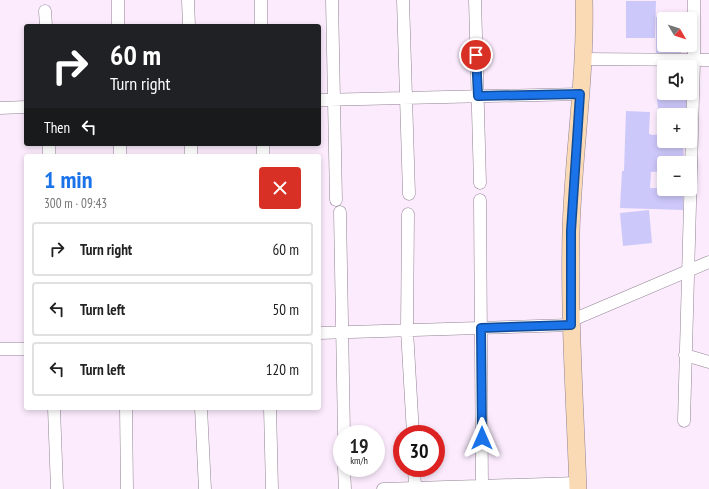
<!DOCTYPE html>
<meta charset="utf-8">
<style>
body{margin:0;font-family:"PT Sans Narrow",sans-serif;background:#f6f6f6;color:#222;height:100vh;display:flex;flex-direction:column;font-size:15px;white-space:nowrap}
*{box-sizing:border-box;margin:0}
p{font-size:13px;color:#767676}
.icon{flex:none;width:22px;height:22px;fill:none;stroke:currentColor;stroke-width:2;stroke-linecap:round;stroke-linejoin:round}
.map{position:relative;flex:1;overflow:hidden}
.panel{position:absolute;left:24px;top:154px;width:297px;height:256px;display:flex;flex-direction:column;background:#fff;border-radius:4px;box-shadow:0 2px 6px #0003}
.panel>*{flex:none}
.guide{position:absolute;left:24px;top:24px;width:297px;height:122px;border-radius:4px;box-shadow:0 2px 6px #0003;background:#202124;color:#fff;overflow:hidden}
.needle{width:26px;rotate:129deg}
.buttons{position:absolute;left:657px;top:12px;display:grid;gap:8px}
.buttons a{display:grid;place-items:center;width:40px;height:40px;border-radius:4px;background:#fff;box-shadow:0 2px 6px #0003;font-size:20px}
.speed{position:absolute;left:333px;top:425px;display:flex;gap:8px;font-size:20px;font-weight:700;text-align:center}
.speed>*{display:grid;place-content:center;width:52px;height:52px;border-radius:50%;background:#fff;box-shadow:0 2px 6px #0003;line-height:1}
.speed small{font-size:10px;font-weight:400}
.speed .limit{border:6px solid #d22;background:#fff;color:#111}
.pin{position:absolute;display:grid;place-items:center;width:34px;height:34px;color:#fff;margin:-17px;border:2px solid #fff;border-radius:50%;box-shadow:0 1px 4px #0007}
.me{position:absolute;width:44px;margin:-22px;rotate:0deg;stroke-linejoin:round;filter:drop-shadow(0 0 3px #0008)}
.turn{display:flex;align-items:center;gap:14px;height:84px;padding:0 20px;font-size:18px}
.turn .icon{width:52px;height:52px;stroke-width:2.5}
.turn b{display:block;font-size:28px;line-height:34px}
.then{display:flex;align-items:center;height:38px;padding:0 20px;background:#0003;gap:8px;font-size:15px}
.round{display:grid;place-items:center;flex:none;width:42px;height:42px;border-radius:4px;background:#f6f6f6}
.summary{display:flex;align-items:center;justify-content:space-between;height:68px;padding:0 20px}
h1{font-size:24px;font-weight:600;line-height:30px;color:#1a73e8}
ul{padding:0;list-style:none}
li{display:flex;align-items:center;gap:12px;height:54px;margin:0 8px 6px;padding:0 12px;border:2px solid #e0e0e0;border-radius:4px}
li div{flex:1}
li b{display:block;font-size:15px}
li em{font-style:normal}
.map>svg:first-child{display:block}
</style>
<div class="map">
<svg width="709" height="489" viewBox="0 0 709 489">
<rect width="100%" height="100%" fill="#fbebfd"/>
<!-- building -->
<path fill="#cdc8fa" d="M626 1H656L655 38H626Z
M656 17H681V19H664V45H681V53H656Z
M660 76H664V93H686L687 115H664V117L659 118 657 99 661 98Z
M626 111 650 112 649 134H651V135L664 134V141H683L684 163H664V171L651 172 650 188 683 189V210L620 208 622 171H624Z
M649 210 652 243 623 246 620 213Z"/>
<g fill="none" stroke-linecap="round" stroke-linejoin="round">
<defs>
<path id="street" d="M118 0V26
M188 0 189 26
M261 0V26
M332 0 336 200
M403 0 409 194
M475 0 480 183
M45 11 46 26
M583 59 709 60
M319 100 580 94
M0 108 26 107
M49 144V156
M120 144V156
M191 144V156
M263 144V156
M480 200 482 489
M340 212 344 434
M408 214 407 330 413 434
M570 321 709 262
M319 333 571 325
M0 349H26
M685 355 709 362
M54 408 57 489
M126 408 127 489
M201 408 205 489
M270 408 272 489
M684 421 694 60V0
M344 468 345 489
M414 468 415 488
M383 489 577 483"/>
<path id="secondary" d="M578 489C575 403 569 318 571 232 573 155 586 78 584 0"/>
</defs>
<!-- street casing -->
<use href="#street" stroke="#928393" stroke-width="13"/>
<!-- secondary casing -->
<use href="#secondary" stroke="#928393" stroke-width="18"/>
<!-- street -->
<use href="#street" stroke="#fff" stroke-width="12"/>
<!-- secondary -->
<use href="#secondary" stroke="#fadab4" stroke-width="17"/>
</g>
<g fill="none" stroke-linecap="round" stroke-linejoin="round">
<defs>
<path id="route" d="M476 55 478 96 580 94 571 231V325L481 328 482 438"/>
</defs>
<!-- route casing -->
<use href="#route" stroke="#114b97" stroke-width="10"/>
<!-- route -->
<use href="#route" stroke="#1a73e8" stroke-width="7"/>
</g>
</svg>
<div class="buttons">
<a><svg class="needle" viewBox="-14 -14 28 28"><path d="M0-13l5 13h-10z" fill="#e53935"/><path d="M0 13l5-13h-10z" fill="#767676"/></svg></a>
<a><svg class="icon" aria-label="sound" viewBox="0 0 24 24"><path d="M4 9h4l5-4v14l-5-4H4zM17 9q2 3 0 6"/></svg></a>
<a>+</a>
<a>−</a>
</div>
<div class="speed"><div>19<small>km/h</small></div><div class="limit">30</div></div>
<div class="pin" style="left:476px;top:55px;background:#d93025"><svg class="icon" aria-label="arrive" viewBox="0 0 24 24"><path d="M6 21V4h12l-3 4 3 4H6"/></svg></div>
<svg class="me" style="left:482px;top:438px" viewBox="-20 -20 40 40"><path d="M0-17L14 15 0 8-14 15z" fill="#1a73e8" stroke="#fff" stroke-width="4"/></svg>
<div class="guide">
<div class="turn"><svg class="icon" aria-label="right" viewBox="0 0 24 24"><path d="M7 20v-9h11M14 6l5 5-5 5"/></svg><div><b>60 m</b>Turn right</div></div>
<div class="then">Then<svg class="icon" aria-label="left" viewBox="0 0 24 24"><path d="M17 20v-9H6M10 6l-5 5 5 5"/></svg></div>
</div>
<section class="panel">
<div class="summary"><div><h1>1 min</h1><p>300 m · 09:43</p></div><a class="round" style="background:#d93025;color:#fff"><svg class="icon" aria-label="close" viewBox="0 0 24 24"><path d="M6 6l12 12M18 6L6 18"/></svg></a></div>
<ul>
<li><svg class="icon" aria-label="right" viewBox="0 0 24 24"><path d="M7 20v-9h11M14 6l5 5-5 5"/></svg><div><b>Turn right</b></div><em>60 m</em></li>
<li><svg class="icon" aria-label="left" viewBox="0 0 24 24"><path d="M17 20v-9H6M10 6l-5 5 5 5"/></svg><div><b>Turn left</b></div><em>50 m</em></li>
<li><svg class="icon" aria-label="left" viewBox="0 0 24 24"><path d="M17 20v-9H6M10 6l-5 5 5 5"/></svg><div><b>Turn left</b></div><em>120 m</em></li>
</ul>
</section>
</div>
